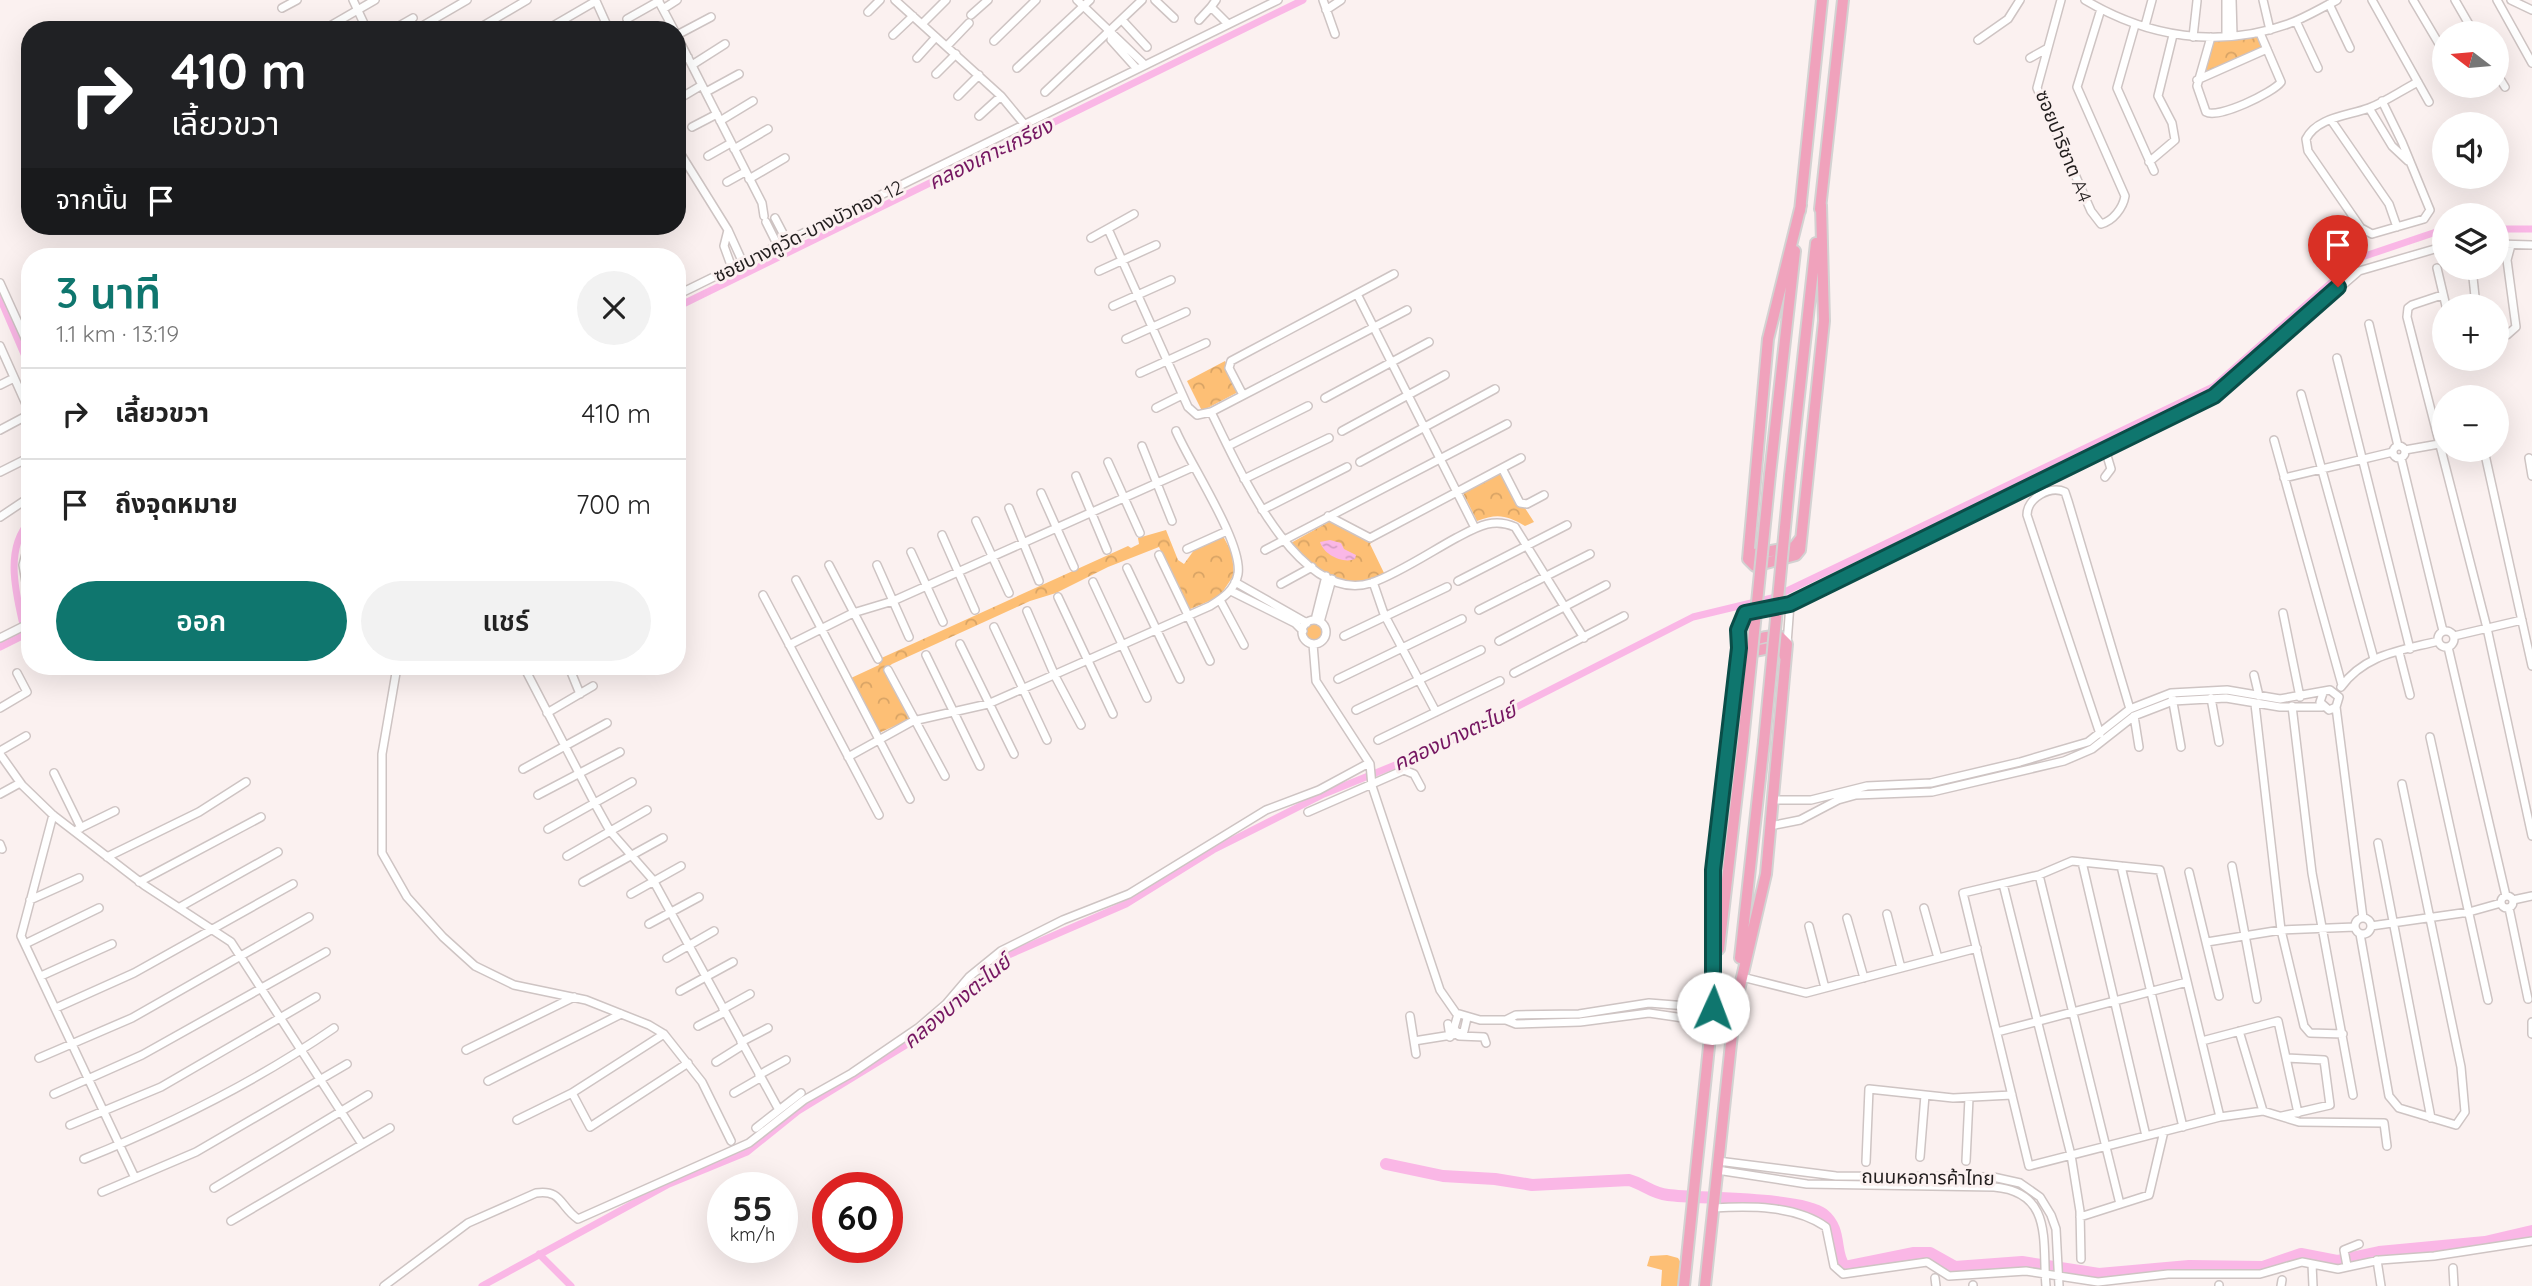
<!DOCTYPE html>
<html lang="th">
<meta charset="utf-8">
<style>
body{margin:0;font-family:Quicksand,"Noto Sans Thai",sans-serif;background:#f2f2f2;color:#222;height:100vh;display:flex;flex-direction:column;font-size:26px;white-space:nowrap}
*{box-sizing:border-box;margin:0}
p{font-size:23px;color:#767676}
.icon{flex:none;width:38px;height:38px;fill:none;stroke:currentColor;stroke-width:2;stroke-linecap:round;stroke-linejoin:round}
.map{position:relative;flex:1;overflow:hidden}
.drawer{position:absolute;left:21px;top:248px;width:665px;height:427px;display:flex;flex-direction:column;background:#fff;border-radius:28px;box-shadow:0 7px 28px #0002}
.drawer>*{flex:none}
.guide{position:absolute;left:21px;top:21px;width:665px;height:214px;border-radius:28px;box-shadow:0 7px 28px #0002;background:#202124;color:#fff;overflow:hidden}
.needle{width:46px;rotate:286deg}
.controls{position:absolute;left:2432px;top:21px;display:grid;gap:14px}
.controls a{display:grid;place-items:center;width:77px;height:77px;border-radius:50%;background:#fff;box-shadow:0 7px 28px #0002;font-size:35px}
.speed{position:absolute;left:707px;top:1172px;display:flex;gap:14px;font-size:35px;font-weight:700;text-align:center}
.speed>*{display:grid;place-content:center;width:91px;height:91px;border-radius:50%;background:#fff;box-shadow:0 7px 28px #0002;line-height:1}
.speed small{font-size:18px;font-weight:400}
.speed .limit{border:10px solid #d22;background:#fff;color:#111}
.pin{position:absolute;display:grid;place-items:center;width:60px;height:60px;color:#fff;margin:-72px -30px;border-radius:50% 50% 50% 0;rotate:-45deg;box-shadow:0 0 7px #0007}
.pin .icon{rotate:45deg}
.me{position:absolute;width:77px;margin:-38px;rotate:2deg;stroke-linejoin:round;filter:drop-shadow(0 0 5px #0008)}
.turn{display:flex;align-items:center;gap:24px;height:147px;padding:0 35px;font-size:32px}
.turn .icon{width:91px;height:91px;stroke-width:2.5}
.turn b{display:block;font-size:49px;line-height:60px}
.then{display:flex;align-items:center;height:66px;padding:0 35px;background:#0003;gap:14px;font-size:26px}
.round{display:grid;place-items:center;flex:none;width:74px;height:74px;border-radius:37px;background:#f2f2f2}
.head{display:flex;align-items:center;justify-content:space-between;height:119px;padding:0 35px}
h1{font-size:42px;font-weight:600;line-height:52px;color:#0f766e}
.primary-button{display:flex;gap:14px;margin-top:auto;padding:14px 35px}
.primary-button a{flex:1;height:80px;border-radius:42px;background:#0f766e;color:#fff;font-size:28px;font-weight:600;line-height:80px;text-align:center}
.primary-button a+a{background:#f2f2f2;color:#222}
ul{padding:0;list-style:none}
li{display:flex;align-items:center;gap:21px;height:91px;padding:0 35px;border-top:2px solid #e0e0e0}
li div{flex:1}
li b{display:block;font-size:26px}
li em{font-style:normal}
.map>svg:first-child{display:block}
</style>
<div class="map">
<svg width="2532" height="1286" viewBox="0 0 2532 1286">
<defs>
<pattern id="park-crowns" width="20" height="18" patternUnits="userSpaceOnUse" patternTransform="scale(1.75)"><rect width="20" height="18" fill="#fdbf75"/><path d="M2 6a3 3 0 1 1 6 0M12 15a3 3 0 1 1 6 0" fill="none" stroke="#d9a465"/></pattern>
<pattern id="water-ripples" width="26" height="14" patternUnits="userSpaceOnUse" patternTransform="scale(1.75)"><rect width="26" height="14" fill="#fab7e6"/><path d="M2 4q2-2 4 0t4 0M15 11q2-2 4 0t4 0" fill="none" stroke="#d69dc5"/></pattern>
</defs>
<rect width="100%" height="100%" fill="#fbf1f0"/>
<!-- grass -->
<path fill="#fdbf75" d="M1667 1255 1678 1258 1681 1263 1680 1286H1661L1662 1270 1647 1266 1650 1256Z"/>
<!-- park -->
<path fill="url(#park-crowns)" d="M2260 33 2267 49 2197 80 2211 37Z
M1225 361 1240 391 1202 411 1187 381Z
M1501 471 1534 522 1525 526C1507 515 1497 513 1477 521L1462 491Z
M1334 519 1375 540 1370 544 1385 575C1347 597 1316 567 1289 544Z
M1166 530 1178 560 1184 564 1197 546 1223 536 1232 553 1234 575 1219 597 1188 610 1159 547 1108 567 1056 593 1030 601 892 664 887 668 910 719 879 733 851 678 879 665 877 660 1128 546 1131 548 1139 544 1138 538Z
M1302 632a12 12 0 1 1 24 0a12 12 0 1 1-24 0Z"/>
<!-- water -->
<path fill="url(#water-ripples)" d="M1330 540 1341 543 1344 549 1356 555 1355 559C1343 564 1324 555 1320 542Z"/>
<g fill="none" stroke-linecap="round" stroke-linejoin="round">
<!-- canal -->
<path stroke="#fab7e6" stroke-width="7" d="M2497 229H2532
M0 298 30 368
M677 307 1303 0
M25 634C18 600 2 551 30 521
M0 647 30 632
M539 1254 571 1286
M482 1286 669 1184 747 1152 798 1111 919 1037 1004 957 1126 904 1213 850 1324 794 1432 750 1693 617 1772 598 2213 387 2359 258 2445 229"/>
<!-- river -->
<path stroke="#fab7e6" stroke-width="12" d="M1386 1164 1443 1176 1495 1179 1532 1185 1629 1180C1644 1184 1651 1193 1668 1195 1699 1199 1801 1197 1823 1214 1843 1230 1833 1254 1845 1267L1914 1253H1930L1955 1267 2022 1262 2099 1274 2189 1266 2263 1267 2301 1254 2337 1261 2379 1252 2485 1242 2532 1231"/>
<defs>
<path id="street" d="M353 0 367 30
M658 0 674 30
M895 0 1001 96 1025 125
M1077 0 1145 65
M1155 0 1174 18
M1216 0 1211 7 1228 24
M1323 0 1335 34
M2061 0 2037 88 2091 211 2101 224C2113 221 2123 208 2125 196L2077 87 2101 9
M2085 0C2147 37 2219 49 2288 24 2305 18 2321 8 2337 0
M2226 0V36
M2232 0 2233 35
M2263 0 2270 30
M2372 0 2429 102
M2413 0 2445 54
M2455 0 2474 33
M2497 0 2532 63
M2511 0 2532 10
M2329 4 2350 48
M282 8 297 0
M663 9 677 0
M1326 10 1341 0
M868 12 880 0
M971 15 988 0
M627 19 659 1
M1122 20 1147 47
M1199 20 1211 7
M2296 21 2318 68
M922 24 946 0
M424 25 467 0
M2135 25 2117 88 2154 171
M2145 26 2152 0
M323 30 375 0
M392 30 413 18
M476 30 527 0
M546 30 596 1 609 30
M677 35 711 17
M893 35 913 16
M1112 35 1111 40 1137 69
M677 36 762 203 764 216
M2193 37 2197 1
M2211 37 2197 86 2206 112C2218 119 2273 93 2281 82L2260 33
M1978 40 2008 19 2020 0
M994 41 1036 0
M947 46 969 23
M917 58 936 37
M2030 58 2046 49
M677 63 688 57
M692 65 725 44
M1017 68 1090 0
M936 74 956 54
M2497 74 2505 87
M2197 80 2267 49
M2462 86 2465 91
M706 92 739 74
M1045 92 1142 0
M958 96 979 75
M677 100 702 85
M2382 101 2402 142 2430 210 2424 219 2372 234 2361 228 2308 151 2306 139C2317 117 2348 116 2369 108 2385 102 2402 90 2418 82
M2369 108 2392 146 2408 161
M979 116 1001 96
M2331 120 2389 204 2397 227
M720 121 753 101
M692 127 717 114
M677 148 728 230
M734 149 768 129
M708 156 731 143
M2149 162 2175 140 2172 123 2158 96 2173 35
M749 179 785 158
M727 182 745 172
M775 218 787 241
M766 222 778 246
M1108 229 1188 407 1197 415 1211 412 1407 310
M1091 238 1134 214
M2497 244 2532 245
M732 268 724 246 728 230 743 263
M2437 268 2446 306
M2472 268 2476 306
M1099 271 1156 245
M0 283 30 349
M1357 294 1475 528
M677 295 1278 0
M2442 295 2412 305 2408 308 2407 317 2487 628 2532 836
M1113 306 1171 280
M2369 324 2398 446
M2497 336 2507 335 2516 327 2507 260 2511 245
M1126 339 1186 312
M0 346 30 413
M2337 358 2410 649
M1140 373 1206 343
M0 385 14 378
M2301 394 2374 659
M1243 395 1229 368 1231 361 1394 274
M1325 398 1429 342
M1156 408 1182 395
M1211 412C1236 462 1297 606 1371 583 1396 575 1432 551 1456 538 1477 527 1493 517 1515 527L1584 638
M0 430 30 414
M1342 431 1445 375
M2274 440 2342 685
M1142 446 1172 521
M1228 446 1308 406
M2393 452a6 6 0 1 1 12 0a6 6 0 1 1-12 0Z
M2105 449 2111 469 2105 477
M2405 450 2439 444
M2484 450 2532 666
M2401 458 2443 631
M2529 458 2532 476
M1108 462 1140 533
M1360 462 1495 389
M1502 468 1520 503 1527 504 1544 495
M0 472 30 457
M1076 476 1107 550
M2284 478 2393 452
M1244 479 1329 438
M1041 493 1074 567
M1009 508 1039 581
M1262 510 1347 467
M1328 516 1370 538 1521 458
M0 517 30 497
M976 521 1009 593
M942 535 975 610
M30 539 23 565 30 605
M1187 549 1227 531
M1265 550 1507 424
M911 552 943 622
M1159 555 1210 661
M829 565 878 659
M877 565 909 637
M1127 568 1180 679
M796 580 910 799
M1458 581 1567 525
M1093 582 1147 698
M1235 582 1307 623
M1373 582 1384 614 1436 712
M1281 584 1312 567
M1231 591 1295 623 1303 631
M763 595 879 815
M1058 597 1113 714
M1220 600 1244 645
M1479 610 1590 554
M1027 611 1055 676 1081 725
M2283 613 2300 697
M1315 620 1326 576
M1302 632a12 12 0 1 1 24 0a12 12 0 1 1-24 0Z
M1320 622 1332 579
M994 627 1047 740
M2438 639a8 8 0 1 1 16 0a8 8 0 1 1-16 0Z
M1344 636 1447 587
M2454 636 2522 620
M0 638 30 623
M1499 641 1606 585
M960 644 1014 754
M1313 644 1316 681 1370 764 1372 786 1440 990 1456 1013 1480 1020H1506L1516 1024 1580 1022 1649 1013 1711 1022
M1787 644 1790 604
M789 645 853 613 893 601 1193 467
M2448 647 2506 896
M1739 648 1738 630 1745 613 1790 604 2214 396 2359 271 2445 246
M2399 652 2410 695
M926 655 980 766
M397 667 382 754V853L407 897 443 937 475 966 514 985 586 1000 649 1025 664 1034 702 1082 731 1141
M524 667 595 804 610 831 653 880 779 1110 756 1128
M569 667 580 694
M888 670 945 776
M1514 673 1624 616
M2254 675 2259 696
M1338 679 1462 619
M2341 687C2365 654 2400 651 2438 641
M2172 697 2181 747
M2211 698 2219 742
M2255 704 2281 930 2304 1026 2310 1033 2343 1034
M2292 706 2312 873 2353 1095
M2336 707 2363 918
M0 708 27 692 17 673
M1356 710 1481 650
M547 713 593 686
M2134 716 2139 747
M2100 734 2027 515C2027 498 2050 485 2065 492L2068 501 2130 709
M2430 737 2488 1000
M1378 740 1500 681
M0 751 26 736
M0 754 22 785 53 815 144 885 231 942 362 1144
M848 757 913 721 988 704 1210 606C1223 598 1235 590 1238 574 1243 543 1190 464 1176 431
M523 769 607 723
M54 773 81 828
M0 794 20 783
M538 795 620 752
M1772 800H1811L1867 786 1931 783 2020 762 2088 742 2130 709 2171 693 2227 690 2280 699 2330 690 2339 697 2336 707 2329 710 2320 702 2323 693
M1308 812 1404 770 1414 774 1421 787
M53 815 21 936 135 1178
M1770 826 1800 820 1838 800 1856 795 1932 792 2064 761 2092 749 2134 716 2173 701 2226 698 2280 707H2322
M78 829 115 811
M548 829 632 782
M2378 843 2431 1118
M0 844 2 849
M567 856 647 810
M107 857 199 812 246 782
M2082 862 2146 1136
M2121 866 2183 1127
M2232 866 2257 999
M2189 872 2219 996
M2039 875 2120 1204
M139 882 261 817
M583 882 663 838
M2003 884 2071 1155 2080 1211 2081 1259
M631 894 681 866
M2501 902a6 6 0 1 1 12 0a6 6 0 1 1-12 0Z
M30 900 79 878
M2513 900 2532 896
M180 907 278 852
M1924 908 1938 958
M2509 908 2528 999
M1887 914 1901 968
M2355 926a8 8 0 1 1 16 0a8 8 0 1 1-16 0Z
M1847 918 1864 978
M649 924 699 897
M1809 926 1825 988
M2371 926 2469 912 2501 903
M2360 934 2389 1096 2399 1108 2456 1125 2465 1112 2461 1067 2402 784
M2207 942 2281 930 2355 927
M25 944 99 908
M667 958 714 931
M41 976 112 944
M1742 977 1806 993 1977 948
M680 991 733 962
M56 1008 134 973 293 884
M723 1009 750 994
M1458 1014 1454 1028 1458 1034 1464 1031 1467 1018
M1410 1016 1416 1054
M1506 1020 1516 1015 1579 1014 1649 1003 1713 1008
M2532 1022V1034
M1448 1024 1450 1037
M698 1026 725 1012
M2239 1031 2263 1111
M1997 1032 2187 982
M1459 1036 1484 1037 1486 1043
M1414 1041 1458 1034
M2202 1041 2278 1021 2298 1113
M741 1042 768 1028
M466 1050 574 997
M39 1058 132 1018 309 917
M716 1062 743 1045
M759 1075 786 1060
M488 1081 621 1014
M572 1093 590 1127 688 1063
M734 1093 760 1078
M54 1094 142 1055 326 952
M779 1110 801 1093
M2282 1116 2330 1105 2324 1060 2287 1058
M2220 1117 2160 870 2072 861 2039 875 1963 893 2029 1166 2220 1117 2263 1111 2299 1122 2384 1123 2387 1146
M517 1120 572 1093 664 1034
M70 1125 161 1087 316 997
M1920 1157 1925 1095
M84 1159C171 1124 256 1082 334 1028
M1718 1161 1836 1176 1993 1177 2020 1183 2040 1197 2051 1215 2056 1229 2059 1286
M1966 1161 1969 1098
M1866 1162 1869 1089 1953 1098 2012 1095
M1717 1170 1807 1184 1994 1187C2054 1192 2042 1243 2046 1286
M214 1188 368 1095
M102 1192 196 1152 347 1064
M1713 1208C1749 1206 1795 1205 1826 1227L1834 1266 1843 1274 1927 1262 1949 1276 2026 1271 2098 1282 2168 1274H2260L2302 1262 2338 1269 2380 1260 2434 1256 2532 1241
M2080 1217 2149 1195 2164 1131
M231 1221 390 1128
M2377 1260 2381 1286
M2312 1264 2313 1286
M2347 1266 2344 1250 2359 1244
M2453 1268 2454 1286
M1935 1278 1936 1286
M1973 1285V1286
M384 1286 468 1223 536 1193C562 1189 560 1207 578 1219L749 1143 804 1100 852 1073 918 1028 946 1004 969 977 1001 951 1063 920 1129 894 1266 810 1319 790 1369 763
M2219 1286V1285
M2281 1286 2282 1280"/>
<path id="primary" d="M1801 205 1768 339 1748 559 1755 566 1796 555 1800 550 1824 321 1821 205
M1820 209 1843 0
M1800 211 1822 0
M1770 474 1795 251
M1790 476 1816 243
M1754 554 1794 547 1801 538
M1744 653 1781 646 1785 657
M1719 949 1743 741
M1740 958 1764 742
M1714 996 1713 870 1736 659C1741 641 1762 636 1779 636L1787 644 1766 874 1734 1012
M1684 1286 1715 989
M1705 1286 1735 1006"/>
</defs>
<!-- street casing -->
<use href="#street" stroke="#cec4c3" stroke-width="10"/>
<!-- primary casing -->
<use href="#primary" stroke="#d3d2d2" stroke-width="14"/>
<!-- street -->
<use href="#street" stroke="#fff" stroke-width="7"/>
<!-- primary -->
<use href="#primary" stroke="#f0a2bc" stroke-width="10"/>
<defs>
<path id="primary-bridge" d="M1743 741 1770 474
M1764 742 1790 476"/>
</defs>
<!-- primary-bridge casing -->
<use href="#primary-bridge" stroke="#d3d2d2" stroke-width="14" stroke-linecap="butt"/>
<!-- primary-bridge -->
<use href="#primary-bridge" stroke="#f0a2bc" stroke-width="10"/>
</g>
<g fill="none" stroke-linecap="round" stroke-linejoin="round">
<defs>
<path id="route" d="M1713 1008V870L1739 648 1738 630 1745 613 1790 604 2214 396 2338 287"/>
</defs>
<!-- route casing -->
<use href="#route" stroke="#0a4d48" stroke-width="18"/>
<!-- route -->
<use href="#route" stroke="#0f766e" stroke-width="12"/>
</g>
<g text-anchor="middle" dominant-baseline="central" stroke-width="6" stroke-linejoin="round" paint-order="stroke">
<!-- street labels -->
<g font-size="19" fill="#221e1e" stroke="#fbf1f0">
<text transform="translate(2064 146) rotate(68)">ซอยปาริชาต A4</text>
<text transform="translate(808 231) rotate(-26)">ซอยบางคูวัด-บางบัวทอง 12</text>
<text transform="translate(1928 1177) rotate(1)">ถนนหอการค้าไทย</text>
</g>
<!-- water labels -->
<g font-size="21" font-style="italic" fill="#751661" stroke="#fbf1f0">
<text transform="translate(990 153) rotate(-26)">คลองเกาะเกรียง</text>
<text transform="translate(1454 736) rotate(-25)">คลองบางตะไนย์</text>
<text transform="translate(956 1001) rotate(-40)">คลองบางตะไนย์</text>
</g>
</g>
</svg>
<div class="controls">
<a><svg class="needle" viewBox="-14 -14 28 28"><path d="M0-13l5 13h-10z" fill="#e53935"/><path d="M0 13l5-13h-10z" fill="#767676"/></svg></a>
<a><svg class="icon" aria-label="sound" viewBox="0 0 24 24"><path d="M4 9h4l5-4v14l-5-4H4zM17 9q2 3 0 6"/></svg></a>
<a><svg class="icon" aria-label="layers" viewBox="0 0 24 24"><path d="M12 4l9 5-9 5-9-5zM3 14l9 5 9-5"/></svg></a>
<a>+</a>
<a>−</a>
</div>
<div class="speed"><div>55<small>km/h</small></div><div class="limit">60</div></div>
<div class="pin" style="left:2338px;top:287px;background:#d93025"><svg class="icon" aria-label="arrive" viewBox="0 0 24 24"><path d="M6 21V4h12l-3 4 3 4H6"/></svg></div>
<svg class="me" style="left:1713px;top:1008px" viewBox="-20 -20 40 40"><circle r="19" fill="#fff"/><path d="M0-13L10 11 0 6-10 11z" fill="#0f766e"/></svg>
<div class="guide">
<div class="turn"><svg class="icon" aria-label="right" viewBox="0 0 24 24"><path d="M7 20v-9h11M14 6l5 5-5 5"/></svg><div><b>410 m</b>เลี้ยวขวา</div></div>
<div class="then">จากนั้น<svg class="icon" aria-label="arrive" viewBox="0 0 24 24"><path d="M6 21V4h12l-3 4 3 4H6"/></svg></div>
</div>
<section class="drawer">
<div class="head"><div><h1>3 นาที</h1><p>1.1 km · 13:19</p></div><a class="round"><svg class="icon" aria-label="close" viewBox="0 0 24 24"><path d="M6 6l12 12M18 6L6 18"/></svg></a></div>
<ul>
<li><svg class="icon" aria-label="right" viewBox="0 0 24 24"><path d="M7 20v-9h11M14 6l5 5-5 5"/></svg><div><b>เลี้ยวขวา</b></div><em>410 m</em></li>
<li><svg class="icon" aria-label="arrive" viewBox="0 0 24 24"><path d="M6 21V4h12l-3 4 3 4H6"/></svg><div><b>ถึงจุดหมาย</b></div><em>700 m</em></li>
</ul>
<div class="primary-button"><a>ออก</a><a>แชร์</a></div>
</section>
</div>
